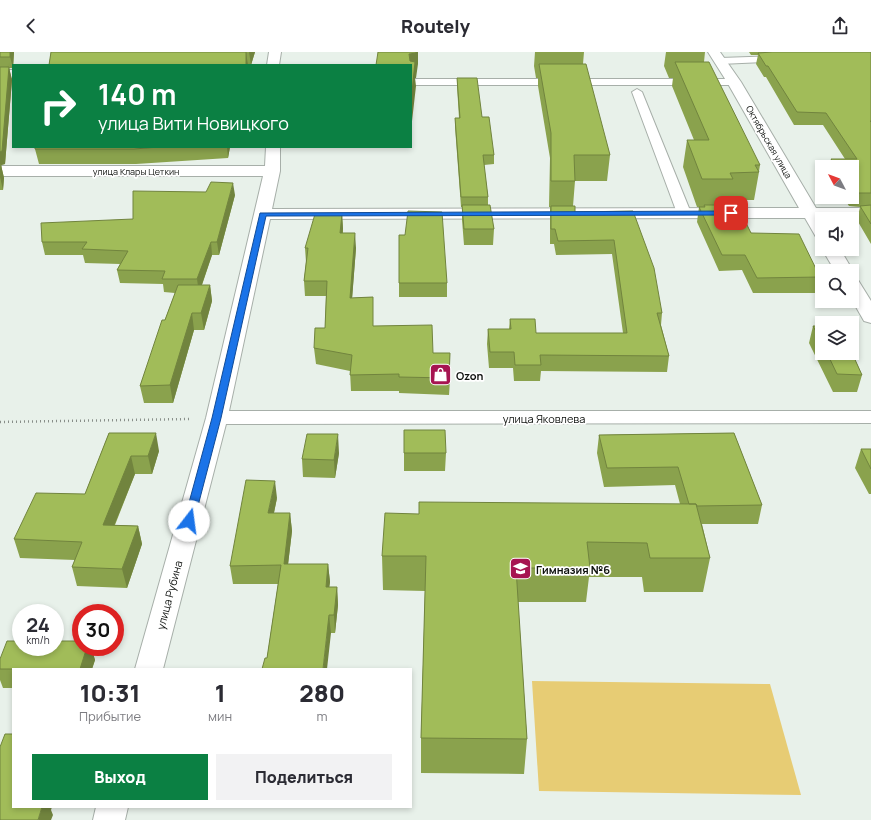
<!DOCTYPE html>
<html lang="ru">
<meta charset="utf-8">
<style>
body{margin:0;font-family:Manrope,sans-serif;background:#f2f2f3;color:#2b2b33;height:100vh;display:flex;flex-direction:column;font-size:15px;white-space:nowrap}
*{box-sizing:border-box;margin:0}
p{font-size:13px;color:#7c7c81}
.icon{flex:none;width:22px;height:22px;fill:none;stroke:currentColor;stroke-width:2;stroke-linecap:round;stroke-linejoin:round}
.map{position:relative;flex:1;overflow:hidden}
.panel{position:absolute;left:12px;top:616px;width:400px;height:140px;display:flex;flex-direction:column;background:#fff;border-radius:0px;box-shadow:0 2px 6px #0003}
.panel>*{flex:none}
.guide{position:absolute;left:12px;top:12px;width:400px;height:84px;border-radius:0px;box-shadow:0 2px 6px #0003;background:#0b8043;color:#fff;overflow:hidden}
.needle{width:26px;rotate:311deg}
.controls{position:absolute;left:815px;top:108px;display:grid;gap:8px}
.controls a{display:grid;place-items:center;width:44px;height:44px;border-radius:0px;background:#fff;box-shadow:0 2px 6px #0003;font-size:20px}
.speed{position:absolute;left:12px;top:552px;display:flex;gap:8px;font-size:20px;font-weight:700;text-align:center}
.speed>*{display:grid;place-content:center;width:52px;height:52px;border-radius:50%;background:#fff;box-shadow:0 2px 6px #0003;line-height:1}
.speed small{font-size:10px;font-weight:400}
.speed .limit{border:6px solid #d22;background:#fff;color:#111}
.pin{position:absolute;display:grid;place-items:center;width:34px;height:34px;color:#fff;margin:-17px;border-radius:8px;box-shadow:0 2px 6px #0006}
.me{position:absolute;width:44px;margin:-22px;rotate:15deg;stroke-linejoin:round;filter:drop-shadow(0 0 3px #0008)}
.turn{display:flex;align-items:center;gap:14px;height:84px;padding:0 20px;font-size:18px}
.turn .icon{width:52px;height:52px;stroke-width:2.5}
.turn b{display:block;font-size:28px;line-height:34px}
.eta{display:flex;justify-content:space-evenly;align-items:center;height:68px;text-align:center}
.eta b{font-size:24px;font-weight:800;line-height:28px}
.button{display:flex;gap:8px;margin-top:auto;padding:8px 20px}
.button a{flex:1;height:46px;border-radius:0px;background:#0b8043;color:#fff;font-size:16px;font-weight:800;line-height:46px;text-align:center}
.button a+a{background:#f2f2f3;color:#2b2b33}
header{display:flex;justify-content:space-between;align-items:center;height:52px;padding:0 20px;background:#fff;font-size:18px;font-weight:800}
.map>svg:first-child{display:block}
</style>
<header><svg class="icon" aria-label="back" viewBox="0 0 24 24"><path d="M15 5l-7 7 7 7"/></svg>Routely<svg class="icon" aria-label="share" viewBox="0 0 24 24"><path d="M12 15V3M7 8l5-5 5 5M5 13v7h14v-7"/></svg></header>
<div class="map">
<svg width="871" height="768" viewBox="0 0 871 768">
<rect width="100%" height="100%" fill="#e8f1ea"/>
<!-- green -->
<path fill="#e7cc74" d="M532 629 770 632 801 743 539 739Z"/>
<g fill="none" stroke-linecap="round" stroke-linejoin="round">
<defs>
<path id="lane" d="M780 4 785 7 784 9 720 12 715 9 720 6Z
M411 27H734L739 30 734 33H411Z
M637 37 642 40 691 161 689 164H679L677 161 632 40Z"/>
<path id="street" d="M269 0H281L279 13H267Z
M708 0H720L741 30 816 156H871V166H822V186L816 185 805 166 270 167 229 359H871V371L226 372 163 617H135L206 366 263 124H0V114H265L266 95H280V119L272 157 799 156 727 30Z
M0 18H13V26H0Z
M822 197H840L853 219 852 220V219H835Z
M852 227 858 228 871 249V271L864 269 852 248Z
M96 755H128L125 768H93Z"/>
</defs>
<!-- lane casing -->
<use href="#lane" stroke="#a7afa9" stroke-width="2"/>
<!-- street casing -->
<use href="#street" stroke="#a7afa9" stroke-width="2"/>
<!-- path -->
<path stroke="#888e89" stroke-width="2.5" stroke-dasharray="1 3" stroke-linecap="butt" d="M0 370 189 367"/>
<!-- lane -->
<use href="#lane" fill="#fff" fill-rule="evenodd"/>
<!-- street -->
<use href="#street" fill="#fff" fill-rule="evenodd"/>
</g>
<!-- wall -->
<path fill="#8aa24d" d="M0 0H14L13 16H9L12 28 5 112 1 113 4 126 3 138H0Z
M51 0H255L251 13H49Z
M535 0H584L583 12 610 103 607 129H575L573 154 575 160 633 159 662 261 661 273 669 304 667 320 541 319 540 329H514L513 316H489L487 292 488 277H509L510 267 536 281H623L612 202 556 203 554 192H550V155H549L550 106 538 34V26H536L534 14Z
M666 0H705L704 10 760 113 759 119V120L754 148H729V153L751 181 820 225 816 241H753L742 218 719 219 697 170 699 155H704H697L683 115 687 88H694L672 34 673 26H669L664 14Z
M749 0H871V192L857 168 860 155 849 154 843 145H852V115H830L831 107H845L823 73H794L766 25H764L756 12 758 3H751Z
M457 26 482 65 494 103V112L484 113 488 145V153L494 177 493 193H464L462 168V155H461L455 75V66H459L457 34Z
M35 95H230L228 106 136 112H39L35 97Z
M235 143 219 203H212L202 233H210L212 249 204 278H194L173 351H144L140 334 175 241 164 240 163 232 120 231 117 218 120 212 85 211 83 203H45L42 190 133 167Z
M342 162 343 177V181L356 196 352 246 373 245V274L433 301H450L449 343 399 341V339H351L350 319 316 312 314 296 325 276 326 244H305L304 229 306 210 305 196Z
M405 183 447 231V245H399V231Z
M813 274H822V301H852L862 323 857 340H833L809 291Z
M109 381 159 399 152 422H135L115 473 138 474 142 492 127 536 77 534 72 515 75 508 20 506 14 487 85 442Z
M734 381 762 453 758 472H702L710 506 703 540H644L642 525H589L586 550H518L527 687 524 722 421 721V686L425 539 383 538 382 504 419 462 680 452 675 433 604 435 597 401 599 383Z
M861 397H871V442H869L855 416Z
M339 401 335 426 303 425 302 407Z
M404 401H446L445 419H404Z
M277 446 274 461H290L292 479 288 512H328L330 530 329 535H337L338 553 335 581H331L267 606 278 532H233L230 514Z
M81 595H91L95 608 92 617H13V636H3L0 628V607Z"/>
<!-- shaded-wall -->
<path fill="#71843e" d="M10 0H14L13 16 10 5Z
M246 0 248 13H246Z
M249 0H255L251 13Z
M416 0H418V12L416 26H415L416 34 411 78V50L409 2Z
M9 15 12 28 5 112 1 113 4 126 3 138 0 125 1 114H0V100Z
M227 95H230L228 106Z
M233 131 235 143 219 203 217 190Z
M342 162 343 177 340 196V181Z
M355 181 356 196 351 261 350 246Z
M211 190 212 203 199 241 197 227Z
M210 233 212 249 204 278 201 261Z
M192 261 194 278 173 351 170 333Z
M450 301V317L449 343V326Z
M156 381 159 399 152 422 148 404Z
M338 382 339 401 335 426 334 408Z
M131 404 135 422 107 491 103 473Z
M275 429 277 446 270 479 268 461Z
M290 461 292 479 286 530 284 512Z
M138 474 142 492 127 536 122 517Z
M328 512 330 530 327 553 326 535Z
M337 535 338 553 335 581 334 563Z
M329 563 331 581 327 617H323Z
M87 595H91L95 608 92 617H80Z
M42 755H52L51 758 53 763 51 768H38Z"/>
<!-- building -->
<path fill="#a1bc59" stroke="#71843e" d="M0 0H10V5H0Z
M51 0H246V13H49Z
M378 0H416V1L409 2 410 9 415 10 411 50V13H376Z
M772 0H871V69H870L871 70V141H852V115H836L831 107H857L826 61 797 60 768 14H766L758 1Z
M675 10H709L760 113H755L759 120 730 121 733 127H702L687 88H709Z
M539 12H586L610 103H574L575 129H551V81Z
M0 15H9L2 99 0 100Z
M457 26H477L482 65H489L494 103H483L488 145H461L455 66H460Z
M35 95H159L134 97H35Z
M0 112H1L0 123Z
M211 130 233 131 217 190H211L197 227H162L165 219 117 218 128 199 82 197 87 190H42L41 171 133 167V139L206 140Z
M462 153H490L494 177H464Z
M704 153H737L751 181 799 182 820 225 757 226 745 203H722L699 155H705Z
M871 153V172L860 154Z
M551 154H575V160L633 159 654 216 662 261H657L669 304 540 303 541 313H515L514 300H490L488 277H511L510 267H535L536 281H627L614 188 558 189 555 177H551Z
M408 159 442 160 447 231H399V183H405Z
M315 162H342L340 181H355L350 246 373 245V274L432 273 433 301H450L449 326 399 325V322L350 323 352 303 314 296 315 276H325L327 229H304L308 196H305Z
M178 233H210L201 261H192L170 333 140 334 162 268H165Z
M813 274H822V291Z
M827 301H852L862 323 837 322Z
M404 378H445L446 401H404Z
M109 381H156L148 404H131L103 473 138 474 122 517 72 515 82 490 14 487 36 441 85 442Z
M734 381 762 453 697 454 696 452H689L678 415 607 416 599 383Z
M307 382H338L334 408 302 407Z
M861 397H871V417Z
M246 428 275 429 268 461H290L284 512H328L326 535H337L334 563H329L323 617H262L265 606H267L281 513 230 514Z
M419 450 696 452 710 506H650L647 491 587 490 590 516H516L527 687 421 686 426 504H382L385 461 419 462Z
M7 589H21V595H55V589H81V595H87L80 617H0V607Z
M5 682H13V755H42L38 768H0V695Z"/>
<!-- route -->
<path fill="#1a73e8" stroke="#114b97" d="M731 159 734 160V163L266 164 221 366 194 469 189 473 184 469 212 366 260 161Z"/>
<!-- icons -->
<defs>
<symbol id="shop-square" viewBox="-11 -11 22 22"><rect x="-9" y="-9" width="18" height="18" rx="4" fill="#a61451" stroke="#fff"/><path d="M-5-2.5h2.3a2.7 3.5 0 0 1 5.4 0H5L5.5 6h-11ZM-1.5-2.5h3a1.5 2.3 0 0 0-3 0Z" fill="#fff"/></symbol>
<symbol id="school-square" viewBox="-11 -11 22 22"><rect x="-9" y="-9" width="18" height="18" rx="4" fill="#a61451" stroke="#fff"/><path d="M0-5L7-2L0 1L-7-2ZM-4 1L0 2.5L4 1V4Q0 6-4 4Z" fill="#fff"/></symbol>
</defs>
<g fill-rule="evenodd">
<use href="#shop-square" x="428" y="310" width="25" height="25"/>
<use href="#school-square" x="508" y="504" width="25" height="25"/>
</g>
<g text-anchor="middle" dominant-baseline="central" stroke-width="3.5" stroke-linejoin="round" paint-order="stroke">
<!-- far-street labels -->
<g font-size="9" fill="#0f120f" stroke="#fff">
<text transform="translate(769 90) rotate(60)">Октябрьская улица</text>
<text x="136" y="119">улица Клары Цеткин</text>
</g>
<!-- poi labels -->
<g font-size="11" font-weight="bold" fill="#0f120f" stroke="#fff" text-anchor="start">
<text x="456" y="323">Ozon</text>
<text x="536" y="517">Гимназия №6</text>
</g>
<!-- street labels -->
<g font-size="11" fill="#0f120f" stroke="#fff">
<text x="544" y="366">улица Яковлева</text>
<text transform="translate(169 543) rotate(-75)">улица Рубина</text>
</g>
</g>
</svg>
<div class="controls">
<a><svg class="needle" viewBox="-14 -14 28 28"><path d="M0-13l5 13h-10z" fill="#e53935"/><path d="M0 13l5-13h-10z" fill="#7c7c81"/></svg></a>
<a><svg class="icon" aria-label="sound" viewBox="0 0 24 24"><path d="M4 9h4l5-4v14l-5-4H4zM17 9q2 3 0 6"/></svg></a>
<a><svg class="icon" aria-label="search" viewBox="0 0 24 24"><circle cx="10" cy="10" r="6"/><path d="M15 15l6 6"/></svg></a>
<a><svg class="icon" aria-label="layers" viewBox="0 0 24 24"><path d="M12 4l9 5-9 5-9-5zM3 14l9 5 9-5"/></svg></a>
</div>
<div class="speed"><div>24<small>km/h</small></div><div class="limit">30</div></div>
<div class="pin" style="left:731px;top:161px;background:#d93025"><svg class="icon" aria-label="arrive" viewBox="0 0 24 24"><path d="M6 21V4h12l-3 4 3 4H6"/></svg></div>
<svg class="me" style="left:189px;top:469px" viewBox="-20 -20 40 40"><circle r="19" fill="#fff"/><path d="M0-13L10 11 0 6-10 11z" fill="#1a73e8"/></svg>
<div class="guide">
<div class="turn"><svg class="icon" aria-label="right" viewBox="0 0 24 24"><path d="M7 20v-9h11M14 6l5 5-5 5"/></svg><div><b>140 m</b>улица Вити Новицкого</div></div>
</div>
<section class="panel">
<div class="eta">
<div><b>10:31</b><p>Прибытие</p></div>
<div><b>1</b><p>мин</p></div>
<div><b>280</b><p>m</p></div>
</div>
<div class="button"><a>Выход</a><a>Поделиться</a></div>
</section>
</div>
